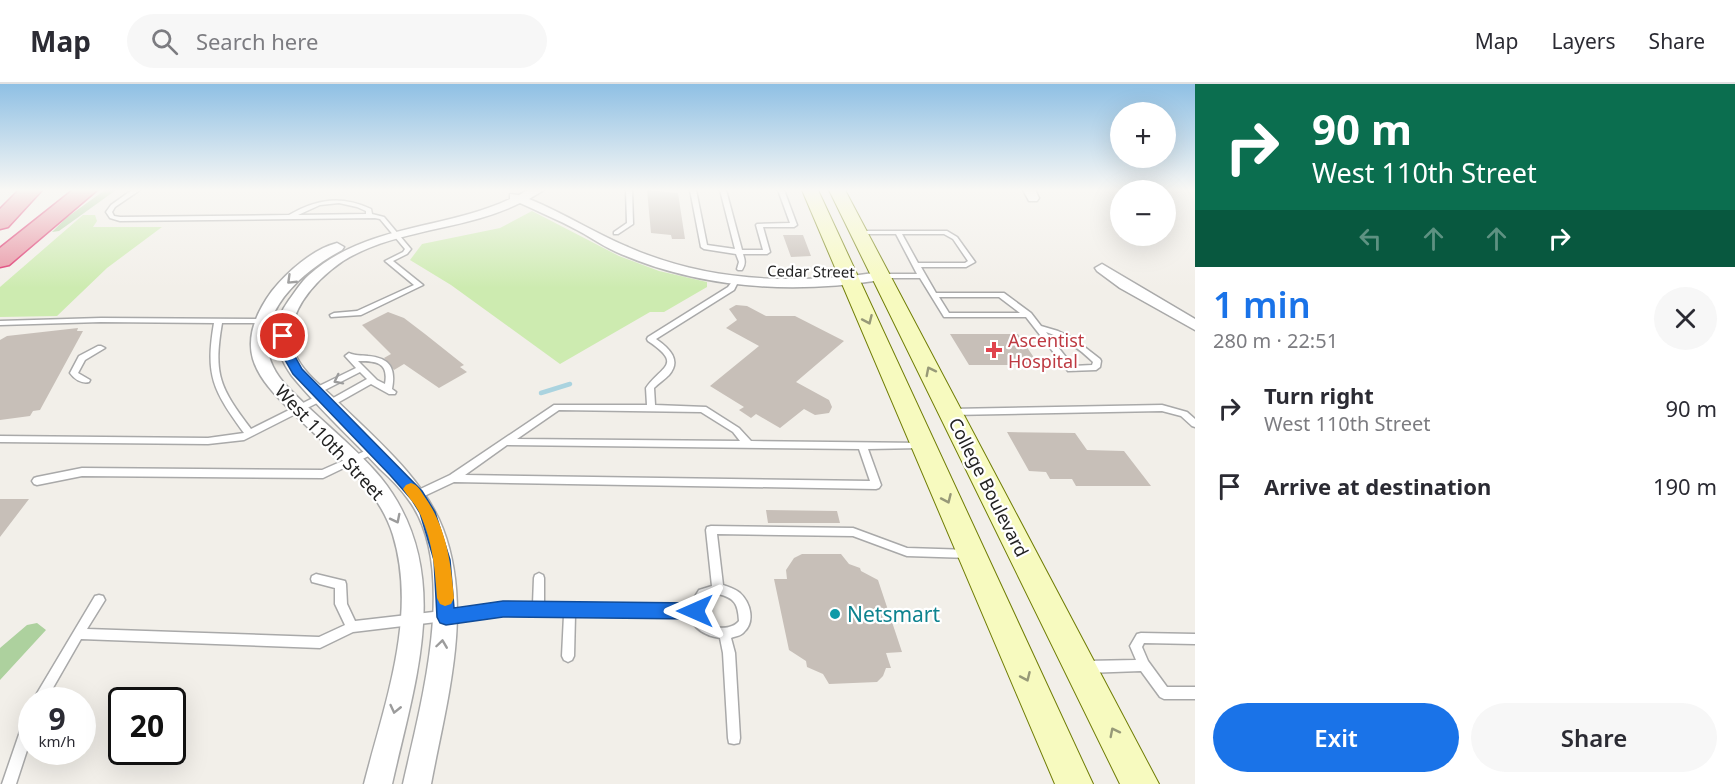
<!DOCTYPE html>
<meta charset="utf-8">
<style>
body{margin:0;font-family:"Noto Sans",sans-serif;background:#f7f7f7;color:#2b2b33;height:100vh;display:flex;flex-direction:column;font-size:22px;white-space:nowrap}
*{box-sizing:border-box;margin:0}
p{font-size:20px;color:#7c7c81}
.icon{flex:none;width:33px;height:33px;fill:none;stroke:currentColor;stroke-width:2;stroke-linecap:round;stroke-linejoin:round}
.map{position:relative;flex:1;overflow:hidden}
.sheet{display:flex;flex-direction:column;background:#fff;width:540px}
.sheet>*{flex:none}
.top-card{background:#0b6e4f;color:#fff;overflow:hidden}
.tools{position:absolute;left:1110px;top:18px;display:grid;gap:12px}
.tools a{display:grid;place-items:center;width:66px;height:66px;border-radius:50%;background:#fff;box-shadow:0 6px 24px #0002;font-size:30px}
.speed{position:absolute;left:18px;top:603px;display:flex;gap:12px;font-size:30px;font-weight:700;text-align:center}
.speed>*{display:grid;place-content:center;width:78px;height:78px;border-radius:50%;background:#fff;box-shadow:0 6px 24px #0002;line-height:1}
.speed small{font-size:15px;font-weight:400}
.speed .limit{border:3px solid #111;border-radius:9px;background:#fff;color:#111}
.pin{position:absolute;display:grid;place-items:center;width:51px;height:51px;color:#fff;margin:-26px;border:3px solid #fff;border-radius:50%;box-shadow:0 2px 6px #0007}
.me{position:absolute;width:66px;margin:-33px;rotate:270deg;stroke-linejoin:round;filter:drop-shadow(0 0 4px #0008)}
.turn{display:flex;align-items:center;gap:21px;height:126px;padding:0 18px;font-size:27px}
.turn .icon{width:78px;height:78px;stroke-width:2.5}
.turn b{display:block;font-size:42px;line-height:51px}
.lanes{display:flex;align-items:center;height:57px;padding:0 18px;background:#0003;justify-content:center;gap:30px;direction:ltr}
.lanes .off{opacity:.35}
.round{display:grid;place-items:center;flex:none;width:63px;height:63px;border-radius:32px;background:#f7f7f7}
.headline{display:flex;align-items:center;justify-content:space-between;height:102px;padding:0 18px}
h1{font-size:36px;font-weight:600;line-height:45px;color:#1a73e8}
.cta{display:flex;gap:12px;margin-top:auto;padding:12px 18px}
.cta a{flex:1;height:69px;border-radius:36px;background:#1a73e8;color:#fff;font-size:24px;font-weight:600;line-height:69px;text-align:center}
.cta a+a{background:#f7f7f7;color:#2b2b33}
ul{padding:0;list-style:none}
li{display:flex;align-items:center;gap:18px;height:78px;padding:0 18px}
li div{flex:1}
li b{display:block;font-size:22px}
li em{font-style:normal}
header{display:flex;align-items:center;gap:36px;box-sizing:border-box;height:84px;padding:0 30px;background:#fff;border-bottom:2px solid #e1e1e2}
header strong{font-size:28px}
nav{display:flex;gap:33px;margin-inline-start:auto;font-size:21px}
.search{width:420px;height:54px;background:#f7f7f7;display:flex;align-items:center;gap:15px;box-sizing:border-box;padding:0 21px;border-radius:33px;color:#7c7c81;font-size:22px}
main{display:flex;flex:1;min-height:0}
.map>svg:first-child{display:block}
</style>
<header>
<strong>Map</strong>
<div class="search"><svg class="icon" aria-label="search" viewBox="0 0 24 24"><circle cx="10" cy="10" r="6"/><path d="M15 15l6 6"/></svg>Search here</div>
<nav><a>Map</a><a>Layers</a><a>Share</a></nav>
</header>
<main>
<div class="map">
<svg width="1195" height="700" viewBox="0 0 1195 700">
<rect width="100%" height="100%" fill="#f2efe9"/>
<!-- grass -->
<path fill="#cdebb0" d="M532 127 619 172 659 187 707 198V203L664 228H650L560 280 451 201 410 176 422 160 500 144Z
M83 131H95L97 137 93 143H162L107 184 57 232 0 233V203Z"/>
<!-- forest -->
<path fill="#add19e" d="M105 106H116L59 147 52 148 66 134Z
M37 539 46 546 0 596V564L27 541Z"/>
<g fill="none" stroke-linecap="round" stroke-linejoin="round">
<!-- stream -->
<path stroke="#aad3df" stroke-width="4.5" d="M541 309 570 300"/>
</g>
<!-- building -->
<path fill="#c7bfb8" d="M647 106 678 109 685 155H672L671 151 651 149Z
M783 151H803L811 172 791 173Z
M736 221 747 222 766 232H795L844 257 796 298 829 316 832 323 829 329 815 331 804 325 780 344 756 330 751 334 739 326 744 323 710 302 759 262 726 244 737 236 729 225Z
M388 228 404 234 425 250 464 281 460 283 467 288 439 304 404 280 394 286 384 274 391 270 362 241Z
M78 244 77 247H83L40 326 33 327 30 332 0 336V256L7 252Z
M950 250H1018L1039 281H969Z
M1007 348 1075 349 1087 366 1124 367 1151 402H1076L1072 395H1050L1046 388 1029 387Z
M0 415H29L0 453Z
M766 426 837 427 840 439H768Z
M802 470H841L849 480 860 484 861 487 878 496 902 568 886 569 891 584H886L883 592 877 598 829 600 823 590 807 583 806 577 789 566 774 495H787L786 486 794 474Z"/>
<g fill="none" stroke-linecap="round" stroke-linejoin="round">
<defs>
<path id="service" d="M132 106H140L115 123 112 128 114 132 120 133 289 131C317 115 341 111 371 125L372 130 384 133 410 164 411 165 407 170 393 177 423 201 361 231 331 233 330 231 334 229 357 227 414 201 385 177 403 168 405 165 380 135 375 134 120 137 110 134 106 128 111 121ZM339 119 357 123 366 127V130L298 131 320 121Z
M626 106H632L633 140 618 150H614V148L627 139Z
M690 106H696L707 161 735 165 720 106H726L742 166H763L756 141 757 140 790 139 778 106H784L797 141 794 143H763L770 168 767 170H743C745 176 746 180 742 186H738L737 185 739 178 736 170 704 165 701 163Z
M856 147H947L957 153 975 178 966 183H921L936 209H1004L1031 229 1041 242 1058 247 1073 254 1100 275 1101 277 1100 283 1096 286 1068 287 1026 233H944L920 194H881L878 192 881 190H917L896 150H858L855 148ZM902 150H944L953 155 968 177 965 179H918ZM939 213H999L1020 229H949ZM1046 248C1064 254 1079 264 1093 278L1092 281 1073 282Z
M736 194 739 196 734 206 656 255C669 264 682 276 669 291 664 296 659 299 654 304L655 321 706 323 739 344 751 357 924 359 926 361 924 363 921 364 868 365 881 401 879 404 876 405 454 398 420 414H414L412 411 414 408 450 391 554 321H647L646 304C661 282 684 281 648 257L647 255 648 253 728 203 734 195ZM559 326 701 328 733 348 740 357 517 355ZM507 361 859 365 870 397 465 391Z
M101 234 266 235 267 237 263 239H222C213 291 220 304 251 345L319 311H325L326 313 325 315 244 356 208 360 0 358V352L208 354 244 349C213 306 205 292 214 239L101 238 0 241V237Z
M98 262H101L105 264 85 276 78 289 90 296 89 298C82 300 74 295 70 289L79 272Z
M349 269C355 272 361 271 368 272 390 274 396 284 392 305L396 308 395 310H389L371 300 332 322H326L325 320 326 318 367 295 360 288 319 309H313L312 307 313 305 356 284 345 272ZM358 277C376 277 389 278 385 300L377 296Z
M1162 321 1187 328 1195 335V343L1192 342 1181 332 1162 327 951 331 947 328 951 325Z
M374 363 377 364 379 366 377 368 323 394 82 392 37 401 34 400 32 397 34 394 37 393 82 384 322 386Z
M711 442 853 444 907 464 970 466 974 467 975 470 974 473 970 474 907 472 853 452 717 450 723 501C729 503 735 505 740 509 751 519 755 538 744 548 741 552 736 552 731 554L735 569 740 654 739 659 734 660 729 659 728 654 723 569 720 554C707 552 694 546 690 532L575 531 574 572 572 576 568 578 564 576 562 572 564 531 503 530 353 548 320 564 81 555 46 616H33L95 512 99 511 103 512 105 516 87 545 319 553 345 541 335 520V504L312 498 311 495 312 492 316 490 345 497 346 500 347 520 355 537 503 520H533L534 494 535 491 539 489 543 491 544 494V520L689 522 699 506 712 502 706 446 707 443ZM718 510C735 514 738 520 739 537 730 549 700 545 700 526 701 521 704 517 707 513Z
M1141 549 1195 550V560L1144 559 1142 563 1148 577 1167 603H1195V615H1164L1160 613 1141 587 1086 589 1082 587 1080 583 1082 579 1086 577 1136 576 1130 562 1137 550Z
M32 624V651L16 700H2L26 630 28 626Z"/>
<path id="minor" d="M528 106H544L529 115C564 129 594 149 628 163 707 198 797 201 881 188L888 192 881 196C794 210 703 205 621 170 606 164 592 154 577 146 559 136 539 128 520 119 464 147 396 144 343 177 315 196 280 233 295 270 303 288 320 301 334 314 372 352 424 394 443 445 474 526 446 619 431 700H403C420 623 460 484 408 415 400 404 390 394 380 385 351 354 319 325 292 292 274 267 270 242 289 216 295 208 301 198 309 191 366 140 444 146 510 115V110L519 111Z
M1023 106H1035L1039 114 1037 117H1029Z
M337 159 344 163 342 166C295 191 239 244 283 298 314 332 352 359 381 394 455 486 415 597 392 700H364C384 621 418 533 393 451 377 399 326 363 290 326 275 311 259 295 253 275 246 251 258 226 272 207 287 188 313 165 337 159Z
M1102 180 1195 235V246L1120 204 1097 187 1095 184Z"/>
<path id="secondary" d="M802 106H818L1093 700H1055Z
M829 106H845L1159 700H1120Z"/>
<path id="motorway" d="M19 106H42L8 143 0 145V125Z
M73 106H97L9 181 0 183V164Z"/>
</defs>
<!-- service casing -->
<use href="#service" stroke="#a9a9a9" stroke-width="3"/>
<!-- minor casing -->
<use href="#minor" stroke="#a9a9a9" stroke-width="3"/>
<!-- secondary casing -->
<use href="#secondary" stroke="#707d05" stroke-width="2"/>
<!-- motorway casing -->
<use href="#motorway" stroke="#dc2a67" stroke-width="3"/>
<!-- service -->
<use href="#service" fill="#fff" fill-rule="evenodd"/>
<!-- minor -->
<use href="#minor" fill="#fff" fill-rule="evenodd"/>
<!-- secondary -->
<use href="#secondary" fill="#f7fabf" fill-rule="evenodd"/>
<!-- motorway -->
<use href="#motorway" fill="#e892a2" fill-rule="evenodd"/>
</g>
<!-- one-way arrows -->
<defs><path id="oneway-chevron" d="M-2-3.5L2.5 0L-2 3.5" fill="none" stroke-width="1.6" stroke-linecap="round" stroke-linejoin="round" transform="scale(1.5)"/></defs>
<g stroke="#9c9c9c">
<use href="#oneway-chevron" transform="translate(291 196) rotate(136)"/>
<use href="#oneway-chevron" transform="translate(338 296) rotate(153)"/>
<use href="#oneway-chevron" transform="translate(396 435) rotate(63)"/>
<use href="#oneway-chevron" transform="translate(442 560) rotate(-82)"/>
<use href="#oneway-chevron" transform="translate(395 625) rotate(103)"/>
</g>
<g stroke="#979978">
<use href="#oneway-chevron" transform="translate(868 236) rotate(66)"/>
<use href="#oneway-chevron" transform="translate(930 287) rotate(-117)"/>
<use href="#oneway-chevron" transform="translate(947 415) rotate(66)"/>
<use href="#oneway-chevron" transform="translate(1026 593) rotate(66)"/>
<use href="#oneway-chevron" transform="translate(1114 648) rotate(-117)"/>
</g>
<!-- sky -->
<linearGradient id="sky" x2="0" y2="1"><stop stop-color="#8fc0e4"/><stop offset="0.52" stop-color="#f9f8f5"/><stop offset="1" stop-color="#f9f8f5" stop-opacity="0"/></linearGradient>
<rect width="1195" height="204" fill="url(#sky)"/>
<!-- route -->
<path fill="#1a73e8" stroke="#114b97" stroke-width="1.5" d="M283 248 289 252 292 267 302 285 422 407 435 428 450 476 454 524 503 517 695 519 701 521 703 527 701 532 695 535 503 533 446 541 440 539 437 533 434 476 420 429 412 416 390 391 293 290 280 267 277 252Z"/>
<!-- slow -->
<path fill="#f59e0b" d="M411 399C418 401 420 406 424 412 446 442 451 478 454 514L451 520 445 522 440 520 437 514C435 486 433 459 421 432 417 422 409 414 403 405L406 401Z"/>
<!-- markers -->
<path fill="#e0444e" stroke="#fff" stroke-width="2" d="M991 257h6v6h6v6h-6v6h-6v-6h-6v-6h6z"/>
<circle fill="#0f9aa8" stroke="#fff" stroke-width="2" cx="835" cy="530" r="6"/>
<g text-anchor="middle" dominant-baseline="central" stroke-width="4.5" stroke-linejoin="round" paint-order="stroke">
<!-- far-street labels -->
<g font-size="15" fill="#222" stroke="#fff">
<text transform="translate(811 187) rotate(1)">Cedar Street</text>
</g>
<!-- health labels -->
<g font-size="18" fill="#be3a42" stroke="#fff" text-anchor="start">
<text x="1008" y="256">Ascentist<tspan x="1008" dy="21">Hospital</tspan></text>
</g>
<!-- street labels -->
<g font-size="18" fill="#222" stroke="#fff">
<text transform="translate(330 358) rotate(47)">West 110th Street</text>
<text transform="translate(989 403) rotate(63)">College Boulevard</text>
</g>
<!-- near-culture labels -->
<g font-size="21" fill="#0d838f" stroke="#fff" text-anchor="start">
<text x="847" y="530">Netsmart</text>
</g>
</g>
</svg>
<div class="tools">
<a>+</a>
<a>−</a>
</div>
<div class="speed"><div>9<small>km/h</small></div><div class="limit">20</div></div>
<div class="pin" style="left:283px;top:252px;background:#d93025"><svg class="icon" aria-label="arrive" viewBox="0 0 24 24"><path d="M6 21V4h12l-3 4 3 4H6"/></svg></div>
<svg class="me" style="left:695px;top:527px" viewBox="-20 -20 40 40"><path d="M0-17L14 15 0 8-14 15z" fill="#1a73e8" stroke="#fff" stroke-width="4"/></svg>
</div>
<section class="sheet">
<div class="top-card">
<div class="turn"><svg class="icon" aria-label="right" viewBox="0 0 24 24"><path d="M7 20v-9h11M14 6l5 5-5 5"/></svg><div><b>90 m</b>West 110th Street</div></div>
<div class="lanes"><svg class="icon off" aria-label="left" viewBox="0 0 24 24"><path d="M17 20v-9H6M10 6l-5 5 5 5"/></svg><svg class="icon off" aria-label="ahead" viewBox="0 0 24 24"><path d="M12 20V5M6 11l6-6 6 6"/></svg><svg class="icon off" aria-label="ahead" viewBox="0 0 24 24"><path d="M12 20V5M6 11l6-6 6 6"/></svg><svg class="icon" aria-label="right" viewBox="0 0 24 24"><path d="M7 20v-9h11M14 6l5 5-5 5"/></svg></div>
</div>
<div class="headline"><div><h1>1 min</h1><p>280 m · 22:51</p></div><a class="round"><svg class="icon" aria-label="close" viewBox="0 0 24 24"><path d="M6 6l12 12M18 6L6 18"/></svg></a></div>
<ul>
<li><svg class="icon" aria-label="right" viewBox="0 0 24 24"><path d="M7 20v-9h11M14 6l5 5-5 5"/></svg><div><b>Turn right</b><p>West 110th Street</p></div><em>90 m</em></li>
<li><svg class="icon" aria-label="arrive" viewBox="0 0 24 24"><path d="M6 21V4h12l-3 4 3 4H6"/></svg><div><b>Arrive at destination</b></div><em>190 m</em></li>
</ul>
<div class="cta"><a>Exit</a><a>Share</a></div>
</section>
</main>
